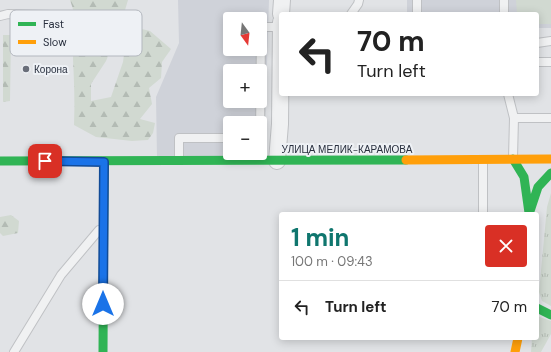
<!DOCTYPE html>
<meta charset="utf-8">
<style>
body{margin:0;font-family:"DM Sans",sans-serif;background:#f2f2f2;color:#222;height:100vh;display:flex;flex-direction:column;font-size:15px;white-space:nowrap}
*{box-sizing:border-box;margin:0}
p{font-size:13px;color:#767676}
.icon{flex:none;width:22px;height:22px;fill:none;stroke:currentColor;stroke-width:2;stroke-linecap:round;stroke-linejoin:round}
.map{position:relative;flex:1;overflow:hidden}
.panel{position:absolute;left:279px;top:212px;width:260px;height:128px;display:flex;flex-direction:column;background:#fff;border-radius:4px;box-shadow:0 2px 10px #0003}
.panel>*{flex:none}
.banner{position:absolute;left:279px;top:12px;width:260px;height:84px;border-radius:4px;box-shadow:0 2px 10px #0003;background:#fff;color:#222;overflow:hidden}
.needle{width:26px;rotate:165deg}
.buttons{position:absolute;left:223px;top:12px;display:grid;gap:8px}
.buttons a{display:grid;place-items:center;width:44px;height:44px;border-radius:4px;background:#fff;box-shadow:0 2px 10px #0003;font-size:20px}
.pin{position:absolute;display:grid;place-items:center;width:34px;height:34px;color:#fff;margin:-17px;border-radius:8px;box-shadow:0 2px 6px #0006}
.me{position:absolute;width:44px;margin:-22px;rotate:0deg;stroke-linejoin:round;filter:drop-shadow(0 0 3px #0008)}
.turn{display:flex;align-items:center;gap:14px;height:84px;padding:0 12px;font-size:18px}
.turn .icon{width:52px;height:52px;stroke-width:2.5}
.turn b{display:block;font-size:28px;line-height:34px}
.round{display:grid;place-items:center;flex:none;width:42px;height:42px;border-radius:4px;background:#f2f2f2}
.overview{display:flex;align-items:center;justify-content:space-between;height:68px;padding:0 12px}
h1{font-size:24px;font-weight:700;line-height:30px;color:#0f766e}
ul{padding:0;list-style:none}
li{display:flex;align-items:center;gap:12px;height:52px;padding:0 12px;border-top:1px solid #e0e0e0}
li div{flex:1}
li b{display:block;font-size:15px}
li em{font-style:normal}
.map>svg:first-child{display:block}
</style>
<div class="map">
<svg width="551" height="352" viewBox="0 0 551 352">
<defs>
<pattern id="grass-tufts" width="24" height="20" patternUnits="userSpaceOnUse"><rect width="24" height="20" fill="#d1d9d1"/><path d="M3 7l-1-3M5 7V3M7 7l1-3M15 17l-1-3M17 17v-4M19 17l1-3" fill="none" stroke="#b3bbb4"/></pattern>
<pattern id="forest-firs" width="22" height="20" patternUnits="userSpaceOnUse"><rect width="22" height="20" fill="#d1d9d1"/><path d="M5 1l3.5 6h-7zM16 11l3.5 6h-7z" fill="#b3bbb4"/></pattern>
</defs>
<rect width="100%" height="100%" fill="#e1e3e6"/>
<!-- built -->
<path fill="#cfd2d9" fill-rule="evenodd" d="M178 0H269L264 157 157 158 156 97 179 43ZM230 19H260V49H230ZM230 71H260V101H230ZM230 123H260V153H230Z
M407 0H551V28H537V14H407Z"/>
<!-- grass -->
<path fill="url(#grass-tufts)" d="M551 193V306L542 301 539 292 547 207Z
M537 316 551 321V334L541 352H531L532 338H537Z"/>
<!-- forest -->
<path fill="url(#forest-firs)" d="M70 0H128L120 27 106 61 91 84V101L111 97 123 62 126 39 142 29 150 31 171 49 162 62 161 78 149 88 152 104 140 119 155 123 153 133 148 140 132 141 96 137 74 125C75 102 74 81 73 59 73 39 78 19 70 0Z
M3 35H11L10 101 3 102Z
M11 215 19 221 18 233 3 236 0 233V217Z"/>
<!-- park -->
<path fill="#d1d9d1" d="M516 0H551V24H537V14H517Z"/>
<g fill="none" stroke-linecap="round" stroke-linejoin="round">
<defs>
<path id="lane" d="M417 0V14
M351 14 358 4 359 0
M504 14V0
M0 16 8 14 50 15
M537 43 551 41
M537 62H551
M508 94 514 118 513 158
M514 118H551
M260 138 261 27H281
M179 160V138H230
M483 160V214
M14 352 61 275 99 230"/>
<path id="street" d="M281 14 282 0
M277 161 280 124 281 22"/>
</defs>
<!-- lane casing -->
<use href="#lane" stroke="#bfc1c4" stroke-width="10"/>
<!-- street casing -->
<use href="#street" stroke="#bfc1c4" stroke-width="18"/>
<!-- lane -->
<use href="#lane" stroke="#f0f1f2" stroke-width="8"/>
<!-- street -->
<use href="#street" stroke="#f0f1f2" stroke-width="16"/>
<!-- fast -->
<path stroke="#30b455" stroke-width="9" d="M513 159 524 177 529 213
M0 161 406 160
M529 214 538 187 551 173
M537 308 551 315
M103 352 104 162"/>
<!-- slow -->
<path stroke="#ff9f0a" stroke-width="9" d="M406 160 551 159
M515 352 518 338"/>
</g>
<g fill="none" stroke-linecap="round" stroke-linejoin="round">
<defs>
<path id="route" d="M45 161 104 162 103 304"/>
</defs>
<!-- route casing -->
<use href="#route" stroke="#114b97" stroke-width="10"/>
<!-- route -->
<use href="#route" stroke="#1a73e8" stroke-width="7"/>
</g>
<!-- markers -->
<circle fill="#696e79" stroke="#eef1f5" stroke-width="1.5" cx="26" cy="69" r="4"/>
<g text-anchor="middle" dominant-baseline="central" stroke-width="4" stroke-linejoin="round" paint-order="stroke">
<!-- poi labels -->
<g font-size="10" fill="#282f3e" stroke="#eef1f5" text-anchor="start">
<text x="34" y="69">Корона</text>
</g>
<!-- street labels -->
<g font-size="10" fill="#282f3e" stroke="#eef1f5">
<text x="347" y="149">УЛИЦА МЕЛИК-КАРАМОВА</text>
</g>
</g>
<!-- legend -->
<rect x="10" y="10" width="132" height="46" rx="6" fill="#eef1f5" stroke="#b3b7be" stroke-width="1"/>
<rect x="18" y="22" width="18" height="4" fill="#30b455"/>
<rect x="18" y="40" width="18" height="4" fill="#ff9f0a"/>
<g font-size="11" fill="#282f3e">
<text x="43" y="28">Fast</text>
<text x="43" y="46">Slow</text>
</g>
</svg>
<div class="buttons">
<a><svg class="needle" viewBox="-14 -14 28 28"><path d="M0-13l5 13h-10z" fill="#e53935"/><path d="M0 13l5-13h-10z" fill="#767676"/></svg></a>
<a>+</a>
<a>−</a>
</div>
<div class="pin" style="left:45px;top:161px;background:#d93025"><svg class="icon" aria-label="arrive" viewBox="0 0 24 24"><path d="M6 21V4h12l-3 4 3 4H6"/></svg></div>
<svg class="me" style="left:103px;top:304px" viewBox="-20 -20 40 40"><circle r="19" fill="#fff"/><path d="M0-13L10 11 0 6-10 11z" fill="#1a73e8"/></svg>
<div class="banner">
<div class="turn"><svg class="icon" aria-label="left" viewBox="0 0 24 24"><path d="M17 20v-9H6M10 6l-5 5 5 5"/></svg><div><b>70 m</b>Turn left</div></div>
</div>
<section class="panel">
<div class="overview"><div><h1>1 min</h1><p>100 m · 09:43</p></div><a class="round" style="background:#d93025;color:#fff"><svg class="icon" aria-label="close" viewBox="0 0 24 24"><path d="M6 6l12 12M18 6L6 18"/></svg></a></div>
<ul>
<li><svg class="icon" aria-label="left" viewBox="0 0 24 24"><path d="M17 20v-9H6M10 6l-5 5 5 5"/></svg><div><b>Turn left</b></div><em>70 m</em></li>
</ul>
</section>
</div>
